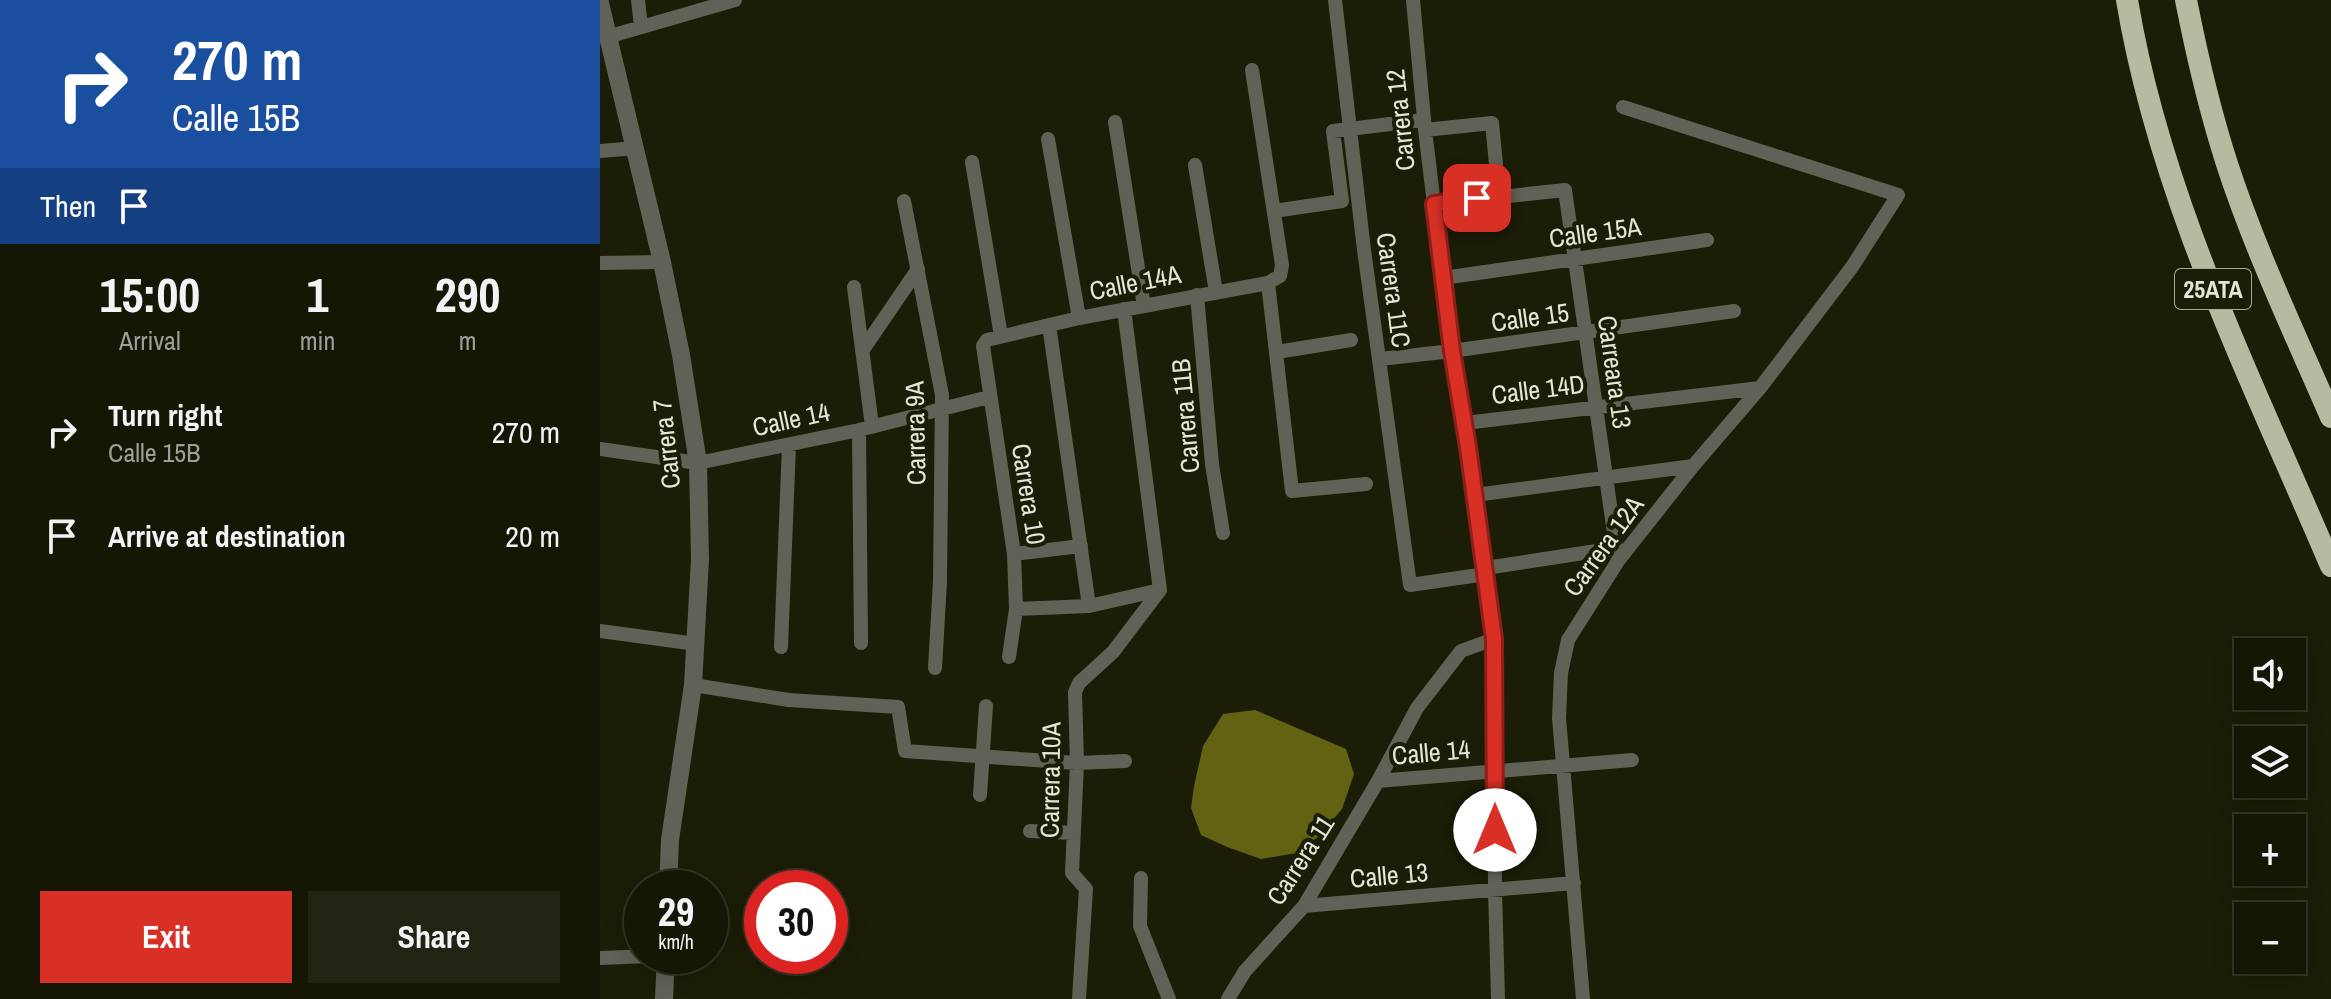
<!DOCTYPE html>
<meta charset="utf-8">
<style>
body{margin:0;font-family:"Archivo Narrow",sans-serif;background:#222313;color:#f1f3f6;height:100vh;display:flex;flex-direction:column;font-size:30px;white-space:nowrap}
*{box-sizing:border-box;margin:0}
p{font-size:26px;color:#9d9f9a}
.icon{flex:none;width:44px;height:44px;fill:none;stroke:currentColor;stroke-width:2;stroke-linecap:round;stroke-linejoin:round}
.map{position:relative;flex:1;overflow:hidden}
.side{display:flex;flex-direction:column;background:#151604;width:600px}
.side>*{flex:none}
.banner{background:#1a4fa0;color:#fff;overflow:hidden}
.controls{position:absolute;left:1634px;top:638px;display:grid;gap:16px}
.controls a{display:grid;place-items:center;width:72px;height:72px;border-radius:0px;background:#151604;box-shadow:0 4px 20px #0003,0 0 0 2px #343526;font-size:40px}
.speed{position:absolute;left:24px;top:870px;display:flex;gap:16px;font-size:40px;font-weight:700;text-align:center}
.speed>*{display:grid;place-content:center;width:104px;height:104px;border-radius:50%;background:#151604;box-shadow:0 4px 20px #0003,0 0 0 2px #343526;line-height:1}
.speed small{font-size:20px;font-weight:400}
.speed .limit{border:12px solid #d22;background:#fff;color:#111}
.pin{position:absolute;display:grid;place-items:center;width:68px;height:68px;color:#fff;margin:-34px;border-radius:16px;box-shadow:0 4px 12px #0006}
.me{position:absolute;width:88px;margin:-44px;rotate:0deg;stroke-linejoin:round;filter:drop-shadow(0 0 6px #0008)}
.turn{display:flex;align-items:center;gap:28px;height:168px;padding:0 40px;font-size:36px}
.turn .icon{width:104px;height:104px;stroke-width:2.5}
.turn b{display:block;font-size:56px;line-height:68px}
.then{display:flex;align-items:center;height:76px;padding:0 40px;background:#0003;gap:16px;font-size:30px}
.eta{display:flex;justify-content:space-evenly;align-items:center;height:136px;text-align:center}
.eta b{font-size:48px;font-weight:800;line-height:56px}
.action{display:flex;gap:16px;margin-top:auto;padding:16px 40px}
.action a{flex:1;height:92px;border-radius:0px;background:#d93025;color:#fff;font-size:32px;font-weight:800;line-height:92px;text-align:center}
.action a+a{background:#222313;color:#f1f3f6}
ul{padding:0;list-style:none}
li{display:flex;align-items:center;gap:24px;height:104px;padding:0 40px}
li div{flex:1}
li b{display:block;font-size:30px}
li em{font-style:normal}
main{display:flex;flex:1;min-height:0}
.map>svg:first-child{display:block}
</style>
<main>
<section class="side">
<div class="banner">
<div class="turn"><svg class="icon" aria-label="right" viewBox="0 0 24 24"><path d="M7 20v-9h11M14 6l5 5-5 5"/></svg><div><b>270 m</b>Calle 15B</div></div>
<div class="then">Then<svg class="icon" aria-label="arrive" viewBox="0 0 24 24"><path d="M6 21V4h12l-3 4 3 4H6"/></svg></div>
</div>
<div class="eta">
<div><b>15:00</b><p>Arrival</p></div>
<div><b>1</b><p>min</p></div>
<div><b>290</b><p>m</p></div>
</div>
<ul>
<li><svg class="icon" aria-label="right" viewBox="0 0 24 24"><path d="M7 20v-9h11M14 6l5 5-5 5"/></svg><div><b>Turn right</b><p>Calle 15B</p></div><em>270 m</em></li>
<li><svg class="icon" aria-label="arrive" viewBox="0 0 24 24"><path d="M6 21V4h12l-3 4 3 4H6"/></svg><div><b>Arrive at destination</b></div><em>20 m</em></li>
</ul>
<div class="action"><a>Exit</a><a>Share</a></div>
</section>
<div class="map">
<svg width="1731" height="999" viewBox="0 0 1731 999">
<rect width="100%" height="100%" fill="#1c1d06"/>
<!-- water -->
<path fill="#626312" d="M655 710 746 749 754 774 742 809 718 837 697 853 661 859 627 847 601 835 591 808 594 786 603 746 623 714Z"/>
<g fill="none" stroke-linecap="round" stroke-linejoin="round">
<!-- minor -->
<path stroke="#616257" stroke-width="14" d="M38 0 41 27
M735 0 764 250 810 585 886 574
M813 0 825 130 843 278 886 568 894 639 895 890 898 999
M7 37 135 0
M515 122 544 306
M825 130 892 123 899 195
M448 139 479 318
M0 151 36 148
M372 162 401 336
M595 165 616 292
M304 201 342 395 340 581 335 668
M834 204 965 190 1018 561
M674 211 742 201 733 131 823 120
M0 263 62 262
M843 278 1107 240
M668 283 692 491 766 484
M254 287 272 426
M597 295 612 464 623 533
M524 309 560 590
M449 325 489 606
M262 351 318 269
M677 352 751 340
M780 359 852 351 1134 311
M865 423 1160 388
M259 430 261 643
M0 449 98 463 259 430 389 397
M875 495 1093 466
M414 554 481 546
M886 568 1016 548
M416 609 489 606 560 590
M0 631 96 644
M181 647 189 445
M409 657 416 609 414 554 383 346 387 340 479 318 668 283 680 276 682 265 652 70
M93 685 189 700 298 707 305 751 477 763 525 761
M778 781 1032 760
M380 795 386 706
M430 831 474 833
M541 878 540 926 569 999
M704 906 974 883
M0 958 52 956
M479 999 486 889 472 873 477 763 475 692 479 683 513 652 560 590
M628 999 645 971 704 906 778 781 817 708 861 651 894 639
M983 999 959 718 961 673 968 640 1018 561 1093 466 1160 388 1252 267 1298 195 1023 107"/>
<!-- tertiary -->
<path stroke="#616257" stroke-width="18" d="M0 3 62 262 81 355 98 463 100 559 93 685 70 840 68 888
M64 999 66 956"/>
<!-- trunk -->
<path stroke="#b8baa0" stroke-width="22" d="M1527 0C1560 199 1653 382 1731 566
M1586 0C1597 56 1610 112 1628 167 1656 252 1695 334 1731 417"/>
</g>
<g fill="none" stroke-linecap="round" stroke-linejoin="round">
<defs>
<path id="route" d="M877 198 834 204 852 351 868 447 894 639 895 830"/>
</defs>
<!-- route casing -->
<use href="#route" stroke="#8d1f18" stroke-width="20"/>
<!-- route -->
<use href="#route" stroke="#d93025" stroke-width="14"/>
</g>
<g text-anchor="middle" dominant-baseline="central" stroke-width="8" stroke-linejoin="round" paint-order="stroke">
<!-- shield labels -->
<rect fill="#1c1d06" stroke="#a9aa99" stroke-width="2" x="1575" y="269" width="76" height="40" rx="6"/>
<g font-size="24" font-weight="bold" fill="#e5e6d8">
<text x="1613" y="289">25ATA</text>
</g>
<!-- street labels -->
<g font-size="26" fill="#e5e6d8" stroke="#1c1d06">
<text transform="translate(800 120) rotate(-96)">Carrera 12</text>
<text transform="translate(995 232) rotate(-8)">Calle 15A</text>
<text transform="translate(535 282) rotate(-11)">Calle 14A</text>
<text transform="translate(794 290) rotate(82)">Carrera 11C</text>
<text transform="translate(930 317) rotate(-8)">Calle 15</text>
<text transform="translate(1015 372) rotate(82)">Carreara 13</text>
<text transform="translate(938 389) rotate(-7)">Calle 14D</text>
<text transform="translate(585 416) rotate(-95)">Carrera 11B</text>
<text transform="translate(191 419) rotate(-12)">Calle 14</text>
<text transform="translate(315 433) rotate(-91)">Carrera 9A</text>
<text transform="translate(66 444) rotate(-96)">Carrera 7</text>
<text transform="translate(429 494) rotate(81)">Carrera 10</text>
<text transform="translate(1003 546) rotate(-54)">Carrera 12A</text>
<text transform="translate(831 752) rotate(-5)">Calle 14</text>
<text transform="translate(450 780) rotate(-89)">Carrera 10A</text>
<text transform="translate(700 860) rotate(-57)">Carrera 11</text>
<text transform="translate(789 875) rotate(-5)">Calle 13</text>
</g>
</g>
</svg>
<div class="controls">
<a><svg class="icon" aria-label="sound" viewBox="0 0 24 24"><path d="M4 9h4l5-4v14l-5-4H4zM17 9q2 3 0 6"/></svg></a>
<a><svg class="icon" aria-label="layers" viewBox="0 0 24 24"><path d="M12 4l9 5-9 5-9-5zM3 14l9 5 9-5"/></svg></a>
<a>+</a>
<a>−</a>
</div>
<div class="speed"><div>29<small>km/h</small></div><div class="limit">30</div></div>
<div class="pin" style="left:877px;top:198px;background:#d93025"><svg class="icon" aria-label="arrive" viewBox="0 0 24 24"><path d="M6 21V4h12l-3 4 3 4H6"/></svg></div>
<svg class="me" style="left:895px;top:830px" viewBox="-20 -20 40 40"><circle r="19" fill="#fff"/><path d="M0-13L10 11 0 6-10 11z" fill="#d93025"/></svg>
</div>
</main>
